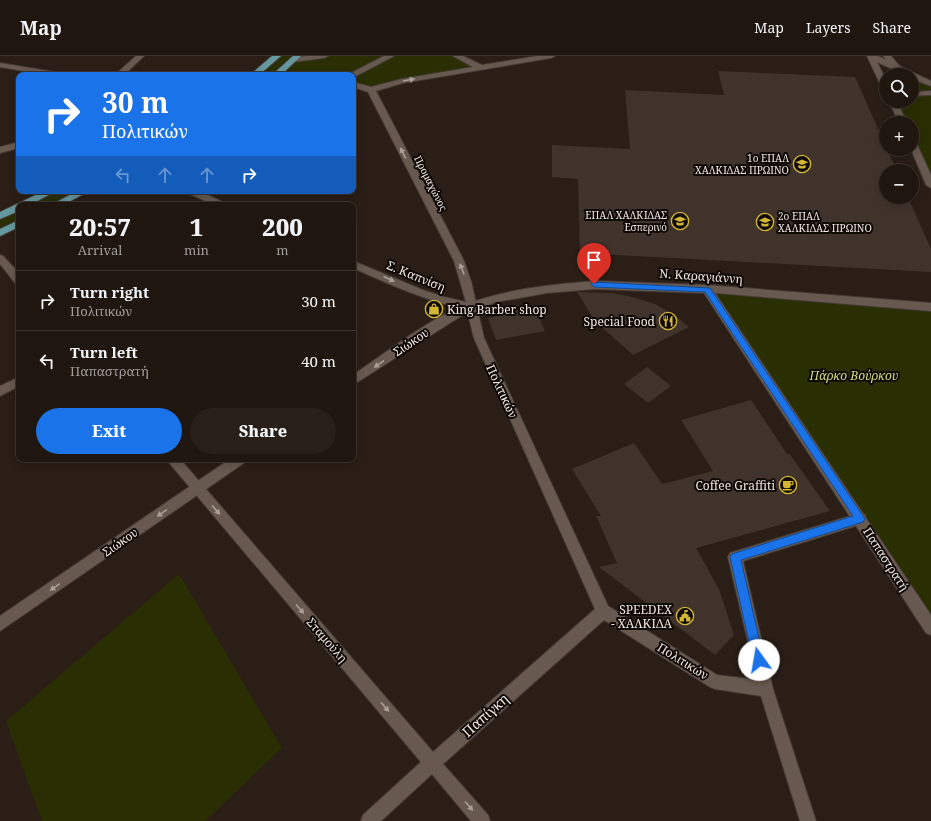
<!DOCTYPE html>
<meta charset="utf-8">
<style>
body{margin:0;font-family:"Noto Serif",serif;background:#281f19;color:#f1f3f6;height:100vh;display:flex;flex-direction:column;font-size:15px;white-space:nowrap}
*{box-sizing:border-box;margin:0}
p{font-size:13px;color:#a29f9f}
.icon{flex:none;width:22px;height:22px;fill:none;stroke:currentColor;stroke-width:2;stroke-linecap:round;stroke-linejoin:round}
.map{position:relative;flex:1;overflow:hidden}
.panel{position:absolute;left:16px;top:146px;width:340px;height:260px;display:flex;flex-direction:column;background:#201610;border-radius:8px;box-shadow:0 2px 10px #0003,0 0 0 1px #3d3530}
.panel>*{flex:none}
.top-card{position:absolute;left:16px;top:16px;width:340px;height:122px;border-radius:8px;box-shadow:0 2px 10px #0003,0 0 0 1px #3d3530;background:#1a73e8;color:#fff;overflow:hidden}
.tools{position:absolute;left:879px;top:12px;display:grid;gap:8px}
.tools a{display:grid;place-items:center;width:40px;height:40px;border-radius:50%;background:#201610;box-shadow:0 2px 10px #0003,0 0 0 1px #3d3530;font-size:20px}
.pin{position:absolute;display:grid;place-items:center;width:34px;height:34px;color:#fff;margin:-41px -17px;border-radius:50% 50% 50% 0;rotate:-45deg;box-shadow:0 0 4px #0007}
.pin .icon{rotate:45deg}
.me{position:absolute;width:44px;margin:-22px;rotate:347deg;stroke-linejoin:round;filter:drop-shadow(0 0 3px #0008)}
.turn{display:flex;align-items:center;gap:14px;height:84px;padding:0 20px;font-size:18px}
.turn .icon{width:52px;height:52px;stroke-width:2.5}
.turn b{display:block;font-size:28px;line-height:34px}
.lanes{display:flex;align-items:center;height:38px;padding:0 20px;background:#0003;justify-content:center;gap:20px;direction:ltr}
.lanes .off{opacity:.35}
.eta{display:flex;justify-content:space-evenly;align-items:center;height:68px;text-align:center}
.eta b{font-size:24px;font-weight:800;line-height:28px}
.cta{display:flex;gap:8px;margin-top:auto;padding:8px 20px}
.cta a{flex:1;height:46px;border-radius:24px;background:#1a73e8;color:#fff;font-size:16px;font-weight:800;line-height:46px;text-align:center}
.cta a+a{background:#281f19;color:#f1f3f6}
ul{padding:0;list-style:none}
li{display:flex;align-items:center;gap:12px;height:60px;padding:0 20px;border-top:1px solid #3d3530}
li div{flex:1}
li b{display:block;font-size:15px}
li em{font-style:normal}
header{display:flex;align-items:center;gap:24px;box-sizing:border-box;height:56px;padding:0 20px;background:#201610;border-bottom:1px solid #3d3530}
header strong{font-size:19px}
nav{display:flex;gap:22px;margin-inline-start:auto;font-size:14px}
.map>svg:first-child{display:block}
</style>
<header>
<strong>Map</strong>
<nav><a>Map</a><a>Layers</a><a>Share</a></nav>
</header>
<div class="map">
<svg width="931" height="765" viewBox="0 0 931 765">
<rect width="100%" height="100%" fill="#2a1e16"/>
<!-- green -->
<path fill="#292f03" d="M277 0H465L482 12 418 23 371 34 353 28V19H254Z
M912 20 931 28V129L912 86V67H903L893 45H912Z
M51 135H84L56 149H22Z
M19 151V167L0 177V160Z
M707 233 931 247V575Z
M179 518 282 692 205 765H42L6 665Z"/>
<!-- building -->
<path fill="#40332b" d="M718 15 855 21 897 115H886V141H908L931 193V216L580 197 578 123 552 121V89L630 93 625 34 724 39Z
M577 236 612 237 632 241 655 248 674 259 689 271 633 299 595 265Z
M518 249 520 255 535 252 545 275 496 284 488 262 497 260 495 253Z
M647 311 671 330 648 347 624 328Z
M751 344 787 398 789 397 830 455 696 492 719 533 734 579 715 599 599 511 617 507 596 460H601L572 413 634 387 662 428 713 415 681 364Z"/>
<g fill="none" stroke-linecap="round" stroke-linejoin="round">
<defs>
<path id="street" d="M136 0H144L124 19H115Z
M453 0H463L482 9 538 0H555L551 2 403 27 376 35 464 205 471 225 484 282 608 550 717 619 757 624 728 501 730 497 860 457 865 459 866 463 865 467 743 505 773 633 816 765H800L761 640 715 633 710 631 604 564 443 708 488 759 490 765H471L432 718 381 765H361L363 759 421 706 166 403H180L433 696 595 553 474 282 467 254C427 245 391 229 353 212V205L423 234 444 241 466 246 454 205 368 36 353 31V26L371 31 402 23 473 11Z
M883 0H891L903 14 902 16H896Z
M0 7 61 17 65 19H47L0 11Z
M19 86V92L0 97V91Z
M186 135H199L225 147 227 149H214L188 137Z
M0 199 3 200 19 217V228L15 227 0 208Z
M19 321V330L0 340V330Z"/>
<path id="secondary" d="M306 0H328L324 2 293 6 289 4 293 2Z
M384 0H394L354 21 353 19H347Z
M867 0H878L931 25V30L912 23V19H905L877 6 886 24V34H883Z
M931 35V39L912 40V36Z
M889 45H897L907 67H899Z
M912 83 916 86 931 119V132L926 129 911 93Z
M594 225 707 229 931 247V255L715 237 931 559V579L926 577 704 237 594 233 547 237 496 246 461 260 353 329V319C384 298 420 270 453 254 497 234 546 229 594 225Z
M230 403H246L244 407 0 575V560Z"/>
<path id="primary" d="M272 0H281L259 19H250Z
M293 0H301L281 19H272Z
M44 135H56L30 149H19V155L0 163V156Z
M77 135H89L63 149H51Z
M19 164V171L0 180V173Z"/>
</defs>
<!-- street casing -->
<use href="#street" stroke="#433934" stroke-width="2"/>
<!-- secondary casing -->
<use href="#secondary" stroke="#433934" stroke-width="2"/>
<!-- primary casing -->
<use href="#primary" stroke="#433934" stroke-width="2"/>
<!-- street -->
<use href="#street" fill="#67594f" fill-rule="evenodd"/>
<!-- secondary -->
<use href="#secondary" fill="#67594f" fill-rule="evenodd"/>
<!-- primary -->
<use href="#primary" fill="#66999f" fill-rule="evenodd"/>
</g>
<!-- one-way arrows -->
<defs><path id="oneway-solid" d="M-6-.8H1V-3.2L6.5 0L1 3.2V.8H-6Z"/></defs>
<g fill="#aba098">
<use href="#oneway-solid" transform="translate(409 24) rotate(-10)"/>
<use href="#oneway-solid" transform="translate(403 97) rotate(-117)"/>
<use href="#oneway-solid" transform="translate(462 213) rotate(-111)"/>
<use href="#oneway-solid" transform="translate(389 223) rotate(24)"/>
<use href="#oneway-solid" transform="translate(379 308) rotate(146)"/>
<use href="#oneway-solid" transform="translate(216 454) rotate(49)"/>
<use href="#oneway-solid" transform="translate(162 457) rotate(145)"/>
<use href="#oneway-solid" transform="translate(55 531) rotate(145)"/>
<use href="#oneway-solid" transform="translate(300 553) rotate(49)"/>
<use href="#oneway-solid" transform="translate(385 651) rotate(49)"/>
<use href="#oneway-solid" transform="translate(469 750) rotate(49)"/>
</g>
<!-- route -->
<path fill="#1a73e8" stroke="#114b97" d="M594 226 710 232 865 463 863 466 860 467 741 504 764 604 763 608 759 609 755 608 753 604 730 501 732 498 853 460 705 236 594 231 591 228Z"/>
<!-- icons -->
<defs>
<symbol id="school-ring" viewBox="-11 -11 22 22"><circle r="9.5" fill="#0f0906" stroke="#d4b635" stroke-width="1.5"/><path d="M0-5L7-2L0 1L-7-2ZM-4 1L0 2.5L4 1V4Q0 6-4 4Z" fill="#d4b635"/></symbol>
<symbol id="shop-ring" viewBox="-11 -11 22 22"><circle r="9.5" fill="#0f0906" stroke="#d4b635" stroke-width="1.5"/><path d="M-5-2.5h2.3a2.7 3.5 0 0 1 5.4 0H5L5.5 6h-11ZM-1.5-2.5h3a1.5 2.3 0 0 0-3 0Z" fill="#d4b635"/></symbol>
<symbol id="restaurant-ring" viewBox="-11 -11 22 22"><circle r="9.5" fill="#0f0906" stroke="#d4b635" stroke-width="1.5"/><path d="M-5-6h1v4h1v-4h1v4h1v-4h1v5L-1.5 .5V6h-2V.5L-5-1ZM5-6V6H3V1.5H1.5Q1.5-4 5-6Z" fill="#d4b635"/></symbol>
<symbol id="cafe-ring" viewBox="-11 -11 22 22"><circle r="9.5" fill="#0f0906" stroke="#d4b635" stroke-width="1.5"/><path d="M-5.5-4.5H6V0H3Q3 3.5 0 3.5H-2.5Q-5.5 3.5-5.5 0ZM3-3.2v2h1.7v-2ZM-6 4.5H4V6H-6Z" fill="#d4b635"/></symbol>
<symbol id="civic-ring" viewBox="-11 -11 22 22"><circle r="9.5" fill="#0f0906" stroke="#d4b635" stroke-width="1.5"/><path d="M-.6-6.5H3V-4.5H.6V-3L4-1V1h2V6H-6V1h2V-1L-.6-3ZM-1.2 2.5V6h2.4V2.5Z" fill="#d4b635"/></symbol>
</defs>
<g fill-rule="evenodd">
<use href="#school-ring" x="792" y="98" width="20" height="20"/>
<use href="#school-ring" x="670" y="155" width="20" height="20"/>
<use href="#school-ring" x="755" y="156" width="20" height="20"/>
<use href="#shop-ring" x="424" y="243" width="20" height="20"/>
<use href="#restaurant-ring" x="658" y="255" width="20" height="20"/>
<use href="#cafe-ring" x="778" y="419" width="20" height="20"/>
<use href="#civic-ring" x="675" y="550" width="20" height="20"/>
</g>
<g text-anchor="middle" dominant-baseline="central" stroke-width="4" stroke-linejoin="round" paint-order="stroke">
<!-- far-poi labels -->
<g font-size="10" fill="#efe6e1" stroke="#0f0906" text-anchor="end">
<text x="789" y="102">1ο ΕΠΑΛ<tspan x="789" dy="12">ΧΑΛΚΙΔΑΣ ΠΡΩΙΝΟ</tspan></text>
<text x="667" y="159">ΕΠΑΛ ΧΑΛΚΙΔΑΣ<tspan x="667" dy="12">Εσπερινό</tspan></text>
<text x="778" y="160" text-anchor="start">2ο ΕΠΑΛ<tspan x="778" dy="12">ΧΑΛΚΙΔΑΣ ΠΡΩΙΝΟ</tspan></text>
</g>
<!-- far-street labels -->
<g font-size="10" fill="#efe6e1" stroke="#0f0906">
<text transform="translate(431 127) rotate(63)">Προμαχώνος</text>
</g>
<!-- street labels -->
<g font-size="12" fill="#efe6e1" stroke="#0f0906">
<text transform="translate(416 220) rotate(22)">Σ. Καπνίση</text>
<text transform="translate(701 220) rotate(4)">Ν. Καραγιάννη</text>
<text transform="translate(411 286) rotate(-34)">Σιώκου</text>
<text transform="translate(502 335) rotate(65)">Πολιτικών</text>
<text transform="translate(120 486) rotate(-35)">Σιώκου</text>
<text transform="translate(886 503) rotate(57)">Παπαστρατή</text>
<text transform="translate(327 584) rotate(49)">Σταμούλη</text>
<text transform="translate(683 605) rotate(32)">Πολιτικών</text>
</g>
<!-- poi labels -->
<g font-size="12" fill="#efe6e1" stroke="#0f0906" text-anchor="end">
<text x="447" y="253" text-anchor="start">King Barber shop</text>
<text x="655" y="265">Special Food</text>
<text x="775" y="429">Coffee Graffiti</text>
<text x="672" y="553">SPEEDEX<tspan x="672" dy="14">- ΧΑΛΚΙΔΑ</tspan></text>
</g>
<!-- park labels -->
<g font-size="12" font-style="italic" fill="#cedf7a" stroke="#0f0906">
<text x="854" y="319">Πάρκο Βούρκου</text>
</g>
<!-- near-street labels -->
<g font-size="14" fill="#efe6e1" stroke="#0f0906">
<text transform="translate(485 659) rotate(-42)">Παπίγκη</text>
</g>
</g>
</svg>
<div class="tools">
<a><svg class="icon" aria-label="search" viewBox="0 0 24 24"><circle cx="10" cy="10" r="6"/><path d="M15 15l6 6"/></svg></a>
<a>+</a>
<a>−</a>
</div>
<div class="pin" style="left:594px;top:228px;background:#d93025"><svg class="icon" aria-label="arrive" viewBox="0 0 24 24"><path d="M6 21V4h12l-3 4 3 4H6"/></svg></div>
<svg class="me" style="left:759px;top:604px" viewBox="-20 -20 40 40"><circle r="19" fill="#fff"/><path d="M0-13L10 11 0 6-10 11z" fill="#1a73e8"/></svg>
<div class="top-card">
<div class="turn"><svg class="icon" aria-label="right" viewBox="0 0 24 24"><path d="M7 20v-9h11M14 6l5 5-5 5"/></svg><div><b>30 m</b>Πολιτικών</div></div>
<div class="lanes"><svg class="icon off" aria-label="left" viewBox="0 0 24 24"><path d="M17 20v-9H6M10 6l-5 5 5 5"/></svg><svg class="icon off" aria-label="ahead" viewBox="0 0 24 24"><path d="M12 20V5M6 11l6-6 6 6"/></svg><svg class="icon off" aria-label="ahead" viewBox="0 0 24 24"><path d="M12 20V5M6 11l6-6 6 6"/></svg><svg class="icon" aria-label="right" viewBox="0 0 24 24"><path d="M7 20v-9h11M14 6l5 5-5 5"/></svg></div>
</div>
<section class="panel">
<div class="eta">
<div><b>20:57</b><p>Arrival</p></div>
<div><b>1</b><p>min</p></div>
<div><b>200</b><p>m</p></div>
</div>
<ul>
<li><svg class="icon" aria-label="right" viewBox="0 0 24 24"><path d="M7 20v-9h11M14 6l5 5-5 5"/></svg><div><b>Turn right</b><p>Πολιτικών</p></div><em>30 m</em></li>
<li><svg class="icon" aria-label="left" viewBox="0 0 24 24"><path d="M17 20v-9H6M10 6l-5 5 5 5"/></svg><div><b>Turn left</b><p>Παπαστρατή</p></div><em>40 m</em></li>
</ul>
<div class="cta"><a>Exit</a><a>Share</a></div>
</section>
</div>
